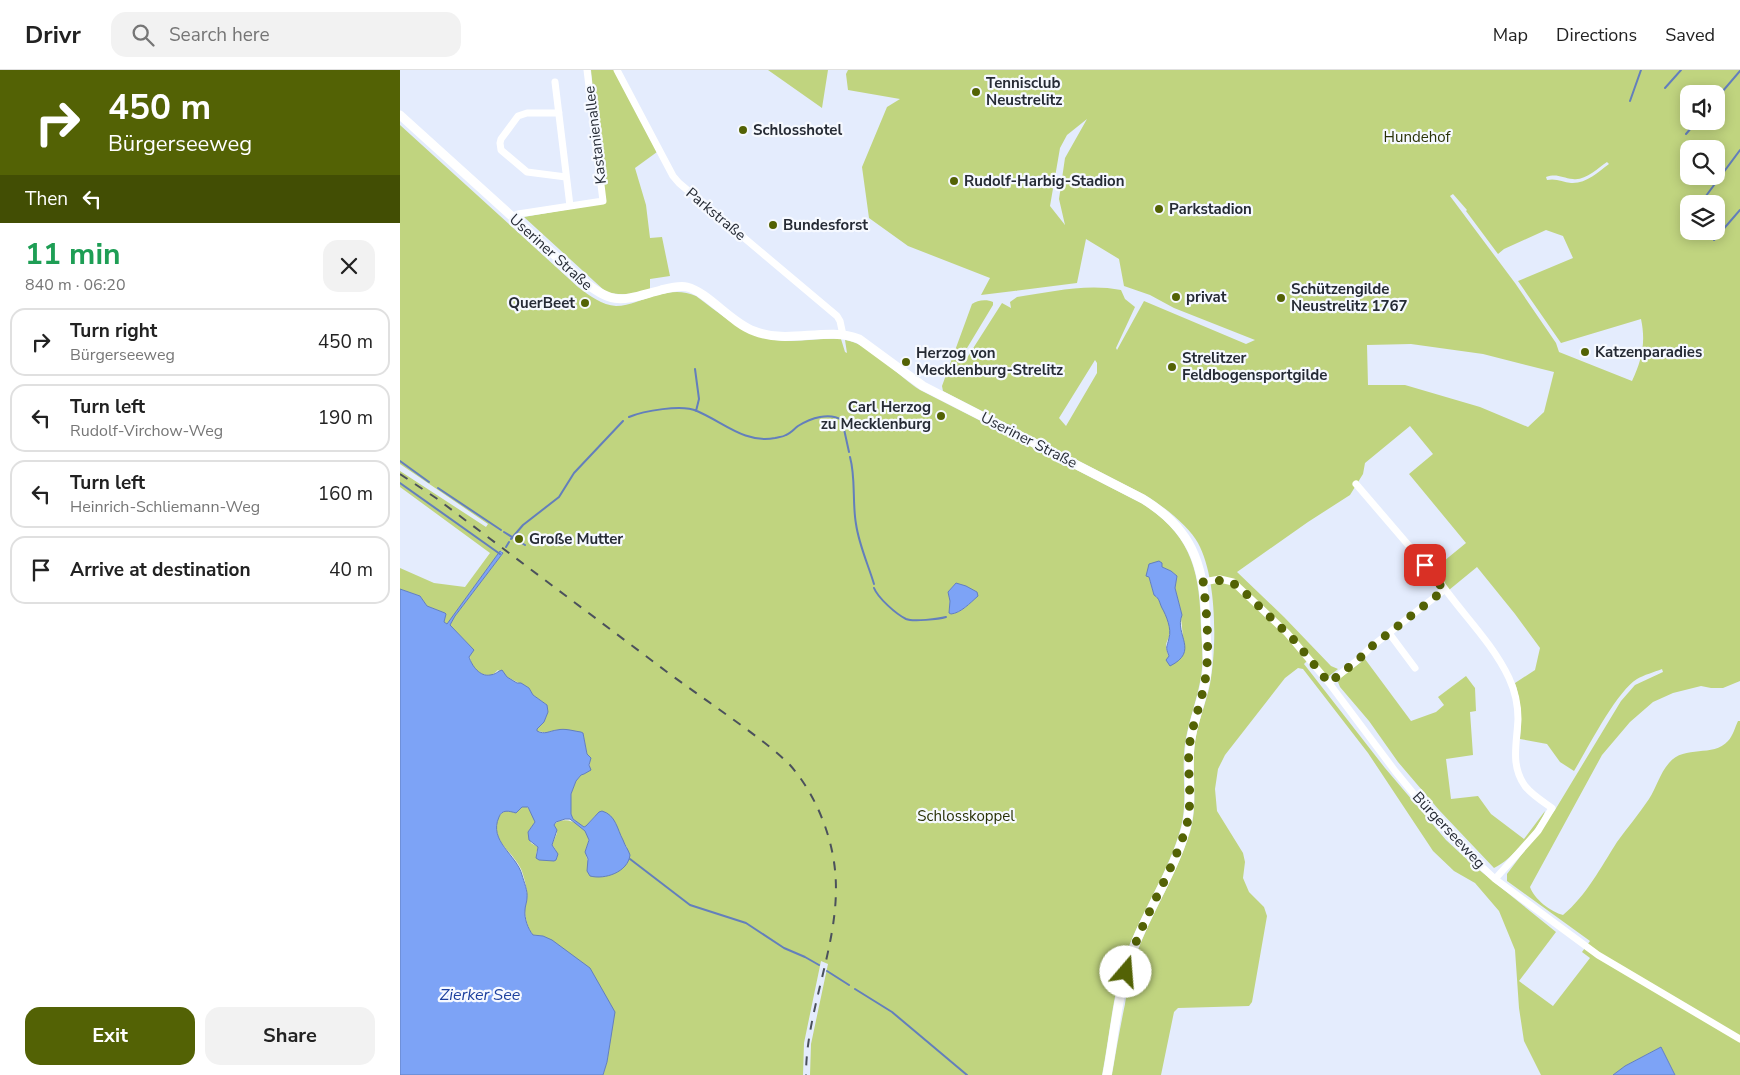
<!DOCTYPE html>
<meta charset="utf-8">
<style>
body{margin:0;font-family:"Nunito Sans",sans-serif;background:#f2f2f2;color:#222;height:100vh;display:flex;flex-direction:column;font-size:19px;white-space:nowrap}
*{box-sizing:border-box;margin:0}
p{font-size:16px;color:#767676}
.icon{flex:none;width:28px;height:28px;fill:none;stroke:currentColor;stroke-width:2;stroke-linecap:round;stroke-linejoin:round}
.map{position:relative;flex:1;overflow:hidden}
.details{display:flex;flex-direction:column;background:#fff;width:400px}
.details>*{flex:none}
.hud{background:#536205;color:#fff;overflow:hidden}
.buttons{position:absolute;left:1280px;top:15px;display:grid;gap:10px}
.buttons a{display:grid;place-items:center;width:45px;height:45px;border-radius:10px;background:#fff;box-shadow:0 2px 12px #0003;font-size:25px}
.pin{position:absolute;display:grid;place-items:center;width:42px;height:42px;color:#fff;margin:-21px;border-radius:10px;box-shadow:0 2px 8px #0006}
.me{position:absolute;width:55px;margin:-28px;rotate:18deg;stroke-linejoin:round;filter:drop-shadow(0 0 4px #0008)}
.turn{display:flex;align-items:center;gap:18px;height:105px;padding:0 25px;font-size:22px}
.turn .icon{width:65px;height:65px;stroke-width:2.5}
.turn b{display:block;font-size:35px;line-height:42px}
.then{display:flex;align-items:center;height:48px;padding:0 25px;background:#0003;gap:10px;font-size:19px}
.round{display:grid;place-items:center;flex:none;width:52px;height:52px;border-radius:15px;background:#f2f2f2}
.head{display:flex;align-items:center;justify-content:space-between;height:85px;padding:0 25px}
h1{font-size:30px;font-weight:700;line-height:38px;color:#1e9e55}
.button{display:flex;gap:10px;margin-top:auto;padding:10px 25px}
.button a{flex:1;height:58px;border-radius:15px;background:#536205;color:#fff;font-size:20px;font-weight:700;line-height:58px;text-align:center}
.button a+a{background:#f2f2f2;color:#222}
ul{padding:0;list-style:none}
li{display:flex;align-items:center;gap:15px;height:68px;margin:0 10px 8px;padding:0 15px;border:2px solid #e0e0e0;border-radius:15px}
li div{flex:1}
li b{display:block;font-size:19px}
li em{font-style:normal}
header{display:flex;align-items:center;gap:30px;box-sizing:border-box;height:70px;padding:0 25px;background:#fff;border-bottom:1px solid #e0e0e0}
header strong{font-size:24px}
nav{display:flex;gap:28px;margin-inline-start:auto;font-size:18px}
.search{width:350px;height:45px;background:#f2f2f2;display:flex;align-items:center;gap:12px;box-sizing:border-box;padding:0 18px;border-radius:15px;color:#767676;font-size:19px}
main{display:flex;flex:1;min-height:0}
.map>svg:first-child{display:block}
</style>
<header>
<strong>Drivr</strong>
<div class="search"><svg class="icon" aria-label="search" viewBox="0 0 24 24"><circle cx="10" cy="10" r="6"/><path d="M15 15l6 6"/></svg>Search here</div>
<nav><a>Map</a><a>Directions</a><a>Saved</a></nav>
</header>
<main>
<section class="details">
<div class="hud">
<div class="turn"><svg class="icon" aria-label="right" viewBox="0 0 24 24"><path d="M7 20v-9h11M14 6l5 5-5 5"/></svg><div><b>450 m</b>Bürgerseeweg</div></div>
<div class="then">Then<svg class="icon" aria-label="left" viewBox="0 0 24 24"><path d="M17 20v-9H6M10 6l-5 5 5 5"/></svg></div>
</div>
<div class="head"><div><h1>11 min</h1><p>840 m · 06:20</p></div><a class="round"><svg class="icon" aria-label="close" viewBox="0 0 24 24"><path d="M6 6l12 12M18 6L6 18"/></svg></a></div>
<ul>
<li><svg class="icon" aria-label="right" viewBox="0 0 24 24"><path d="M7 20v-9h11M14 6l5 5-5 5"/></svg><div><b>Turn right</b><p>Bürgerseeweg</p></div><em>450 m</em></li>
<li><svg class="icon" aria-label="left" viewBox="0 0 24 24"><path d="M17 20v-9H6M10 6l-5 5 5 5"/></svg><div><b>Turn left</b><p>Rudolf-Virchow-Weg</p></div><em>190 m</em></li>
<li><svg class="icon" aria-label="left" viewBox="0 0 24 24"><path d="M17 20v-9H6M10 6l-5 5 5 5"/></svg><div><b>Turn left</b><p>Heinrich-Schliemann-Weg</p></div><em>160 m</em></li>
<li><svg class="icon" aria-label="arrive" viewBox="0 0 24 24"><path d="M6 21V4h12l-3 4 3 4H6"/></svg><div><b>Arrive at destination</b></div><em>40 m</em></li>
</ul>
<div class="button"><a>Exit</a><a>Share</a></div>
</section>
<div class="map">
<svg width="1340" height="1005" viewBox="0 0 1340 1005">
<rect width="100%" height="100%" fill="#e4ecfd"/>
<!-- green -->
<path fill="#c0d47f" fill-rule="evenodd" d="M191 0H214L257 82 235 98 246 135 250 168 262 167 270 206 250 209V219C234 224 222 226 206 222L124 147 205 133Z
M368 0H428L422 38Z
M448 0H1340V611L1323 618H1311L1301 616 1273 623 1253 632 1230 652 1202 685 1130 817C1134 829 1151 842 1163 845 1186 826 1201 797 1217 772 1227 758 1239 744 1249 729 1256 718 1260 703 1269 693 1285 674 1313 688 1328 671 1333 666 1335 657 1338 651H1340V1005H1275L1261 977 1225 996 1213 1005H1141L1124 971 1119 938 1115 880 1099 841 1075 813 1054 801 1033 781 968 683 903 599 898 598 885 608 825 685 818 699 815 719 817 741 843 783 845 792 843 808 849 822 864 837 867 846 852 932 849 936 778 938 774 942 761 1005H712C716 981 720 958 725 934 727 921 729 907 733 894 748 848 776 808 790 762 799 733 791 702 795 672 798 652 806 633 810 614 817 576 817 508 798 473 789 456 762 435 745 425L543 321 542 316 572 234C577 230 587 229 593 232V235L561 288 565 291 602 233 611 238 610 232 617 227C650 222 687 213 721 220L725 229 735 237 716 278 717 280 744 231 846 274 855 270 774 238 750 225 724 216 719 189 686 169 677 213 581 225 590 208 508 176 469 148 462 97 487 37 500 29 448 20 446 4ZM1289 24H1316V51H1289ZM687 49 665 88 659 129 665 155 650 136 660 78 667 65ZM1289 79H1316V106H1289ZM1207 92 1209 94C1198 102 1186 114 1171 113 1163 112 1156 108 1147 110L1146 107C1157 103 1162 108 1173 109 1185 111 1198 98 1207 92ZM1053 124 1067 140 1066 141 1098 184 1104 179 1146 160 1163 166 1173 188 1118 211 1161 273 1241 249C1246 272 1242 290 1232 311L1159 282 1156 273 1115 213 1050 126ZM1289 134H1316V161H1289ZM1011 274 1083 284 1154 302 1144 342 1128 357 1080 337 1005 315H968L967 275ZM695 290 697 293V303L666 356 659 348ZM1010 356 1033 384 1009 404 1066 473 1033 500 1049 520 1077 497 1115 544 1140 578 1135 600 1115 613C1121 632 1122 649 1120 669L1147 674 1160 692 1174 701C1188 678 1216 622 1237 609 1244 605 1254 602 1262 599L1263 602 1235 615 1221 631 1155 740 1107 804V811L1190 871 1182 882 1190 888 1153 936 1119 911 1156 862 1073 795 1046 770 985 698 904 594 908 590 924 610 938 599 931 596 884 547 837 502 908 452 950 425 963 404 965 393Z
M0 55 178 217C190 226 202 235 216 236 223 236 230 234 236 232 256 225 276 217 296 226 326 248 352 272 391 271 408 271 425 268 441 269L445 282 447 283 445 270C469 273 498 306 520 320L741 433C792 465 800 502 801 559 802 576 804 594 800 612 796 633 788 653 785 674 781 702 788 730 781 757 769 802 739 845 724 890 713 924 709 969 702 1005H410L411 974 428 894 421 891 404 973 403 1005H203L207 992 214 942 143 866 133 865C128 859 125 848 125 840 125 836 127 833 127 829 128 821 124 806 121 799 112 780 91 772 98 748 101 739 117 739 125 736 130 738 134 747 135 752L128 762 131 773 138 777 136 784 139 790H156C159 785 156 779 152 775L157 763 154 755C163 744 183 754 187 764 191 771 185 777 186 783 186 787 188 791 189 795L227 777C222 771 217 762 216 753L195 746 186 756 183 757 173 749 171 744V724L176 711 181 705 184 704 190 699V688L187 684 183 663 181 662 156 660 148 663 137 661V659L144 652 148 642 147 635 133 625 129 618 107 607 98 600 91 606C74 604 67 593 71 577L50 555 55 546 103 483 102 481H100L47 554 44 552 46 544 45 543 27 536 20 526 0 519V498L34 513 65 517 90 483 0 417V401L86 457 88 454 0 394ZM758 491 762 497 771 501 777 506 775 518 782 545C780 550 782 552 782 557 783 575 790 584 771 595 769 589 767 582 766 576 766 571 771 566 770 560 768 550 764 531 754 525L749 507H747L748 499ZM556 513 577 522V526C570 534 561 543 551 544L549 543 550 530 548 522Z
M965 589 1011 651 1036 642 1044 635 1038 627 1066 606 1075 618 1076 641 1070 642 1073 685 1046 689 1051 729 1078 726 1091 744 1124 769 1145 741C1141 757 1109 792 1094 798L1039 740 998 692 969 651 940 617 938 612 939 609Z"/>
<!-- water -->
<path fill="#7da3f6" stroke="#637fbc" d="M100 481 103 483 55 546 50 555 74 580 69 587C72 596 80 607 90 605 95 605 98 601 102 600L107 607 117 613H121L129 618 133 625 147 635 148 642 144 652 137 659V661C145 665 149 661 157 660 165 658 173 661 181 662L183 663 187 684 191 688 189 695 191 700 184 704 181 705 176 711 171 724V744L173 749 184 757 186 756 199 742 202 741C216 745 217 759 223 770 225 776 228 779 230 785 228 802 205 810 190 806L187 801 188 789 185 782 189 770 185 761 170 749H165L156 752 154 755 157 760 152 775 158 784 156 790 154 791 139 790 136 788 138 777 129 770 128 762 135 752 128 737H122L116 743C109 741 102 739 99 747 88 771 117 785 122 805 124 812 128 821 127 828 127 832 125 836 125 840 124 848 128 859 133 865L143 866 152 870 190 898 215 942 207 992 203 1005H0V519L20 526 27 536 45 543 46 544 44 552 47 554Z
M759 491 762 493V497L771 501 777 506 775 518 782 545C774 565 800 581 770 596L766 590 769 586C765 576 767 578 769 568 772 559 766 545 762 538 759 532 760 529 754 525L749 507 746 506 749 494Z
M556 513 566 516 577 522 578 526C570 533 561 543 551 544L549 543 550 531 548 522Z
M1261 977 1275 1005H1213L1225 996Z"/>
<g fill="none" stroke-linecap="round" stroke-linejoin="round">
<!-- stream -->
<path stroke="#637fbc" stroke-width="2" d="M1265 18 1281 0
M1316 29 1340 1
M1230 31 1241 0
M1286 64 1297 51
M1300 134 1340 80
M1314 170 1340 140
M295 299 299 329 296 341
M229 347C243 341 282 334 297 341 323 352 345 374 375 368 379 367 383 367 386 365 391 363 394 359 398 356 411 348 429 342 442 350L449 382
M450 387C456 409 452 431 456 454 459 475 468 494 474 514
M0 391 29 412
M0 413 100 484
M38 418 101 460
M104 462 125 475
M111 469 123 455 159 427 174 403 223 351
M106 477 109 472
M474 518C478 528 496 544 506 549 513 552 539 549 546 547
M230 789 290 835 346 853 384 878 405 887 419 895
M427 901 449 915
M455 919 492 942 567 1005"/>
<!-- minor -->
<path stroke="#fff" stroke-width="7" d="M217 0 273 106 279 113 437 246 440 251 443 265
M155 12 170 136
M159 43H127L118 46 101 69 100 73 101 80 127 102 166 107
M112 147 118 144 203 131 187 0
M956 414 1040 512C1062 544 1092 572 1109 608 1115 621 1118 635 1118 649 1117 673 1110 695 1125 716 1132 725 1142 731 1152 738L1138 761 1095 809
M803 512 820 509 833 512 887 563 929 613 995 701 1022 734 1063 779 1095 809 1198 885 1340 969
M989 563 1015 598
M929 613 959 589 971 577 1044 520"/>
<!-- major -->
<path stroke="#fff" stroke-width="9" d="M0 45 181 209C214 237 222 230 261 220 269 218 279 215 287 217 308 222 331 253 354 261 389 275 426 256 459 269L523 316 743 429C797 462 805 501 806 561 807 578 809 596 805 613 801 634 792 654 790 676 787 703 793 731 786 758 773 806 742 847 728 894 717 929 714 968 707 1005"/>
<!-- rail -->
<path stroke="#4b515c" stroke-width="2" stroke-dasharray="9 9" stroke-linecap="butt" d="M0 404 36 428C113 486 190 544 267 602 293 621 319 639 345 658 361 670 376 681 390 695 413 721 429 758 434 792 445 864 406 934 406 1005"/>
</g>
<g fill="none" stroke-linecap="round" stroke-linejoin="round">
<!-- route -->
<path stroke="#536205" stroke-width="9" stroke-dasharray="0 16.2" d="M726 902C739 853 769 810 785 761 794 734 787 706 789 678 792 655 801 634 805 611 810 582 807 541 803 512L826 510 838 516 895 571 929 613 959 589 971 577 1044 520 1025 495"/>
</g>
<!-- markers -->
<g fill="#536205" stroke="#f6f9ff" stroke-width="2">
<circle cx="576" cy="22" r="5"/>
<circle cx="343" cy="60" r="5"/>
<circle cx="554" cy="111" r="5"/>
<circle cx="759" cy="139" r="5"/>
<circle cx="373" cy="155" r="5"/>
<circle cx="776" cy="227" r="5"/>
<circle cx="881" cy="228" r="5"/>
<circle cx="185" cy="233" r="5"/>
<circle cx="1185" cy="282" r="5"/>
<circle cx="506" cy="292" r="5"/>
<circle cx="772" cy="297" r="5"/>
<circle cx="541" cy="346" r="5"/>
<circle cx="119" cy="469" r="5"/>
</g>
<g text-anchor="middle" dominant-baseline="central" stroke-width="4.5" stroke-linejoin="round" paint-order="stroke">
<!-- poi labels -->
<g font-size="15" font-weight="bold" fill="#262b35" stroke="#f6f9ff" text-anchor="start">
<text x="586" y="13">Tennisclub<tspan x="586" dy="17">Neustrelitz</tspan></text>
<text x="353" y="60">Schlosshotel</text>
<text x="564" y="111">Rudolf-Harbig-Stadion</text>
<text x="769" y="139">Parkstadion</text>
<text x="383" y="155">Bundesforst</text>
<text x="891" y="219">Schützengilde<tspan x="891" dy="17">Neustrelitz 1767</tspan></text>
<text x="786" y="227">privat</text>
<text x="175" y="233" text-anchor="end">QuerBeet</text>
<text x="1195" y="282">Katzenparadies</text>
<text x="516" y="283">Herzog von<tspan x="516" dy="17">Mecklenburg-Strelitz</tspan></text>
<text x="782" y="288">Strelitzer<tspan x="782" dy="17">Feldbogensportgilde</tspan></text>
<text x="531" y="337" text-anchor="end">Carl Herzog<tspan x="531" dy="17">zu Mecklenburg</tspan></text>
<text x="129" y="469">Große Mutter</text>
</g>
<!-- street labels -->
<g font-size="15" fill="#262b35" stroke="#f6f9ff">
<text transform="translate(195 65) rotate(-97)">Kastanienallee</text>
<text transform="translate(316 144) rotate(40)">Parkstraße</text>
<text transform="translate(151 182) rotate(42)">Useriner Straße</text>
<text transform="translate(629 370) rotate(27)">Useriner Straße</text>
<text transform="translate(1049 760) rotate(47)">Bürgerseeweg</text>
</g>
<!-- park labels -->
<g font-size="15" fill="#293106" stroke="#f6f9ff">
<text x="1017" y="67">Hundehof</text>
<text x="566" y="746">Schlosskoppel</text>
</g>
<!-- water labels -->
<g font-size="16" font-style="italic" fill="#1c409e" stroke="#f6f9ff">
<text x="80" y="925">Zierker See</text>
</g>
</g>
</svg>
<div class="buttons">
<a><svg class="icon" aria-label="sound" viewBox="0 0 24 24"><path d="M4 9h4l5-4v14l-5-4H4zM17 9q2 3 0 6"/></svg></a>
<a><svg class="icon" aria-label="search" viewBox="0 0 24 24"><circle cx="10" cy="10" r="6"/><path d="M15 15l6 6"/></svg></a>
<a><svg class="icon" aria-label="layers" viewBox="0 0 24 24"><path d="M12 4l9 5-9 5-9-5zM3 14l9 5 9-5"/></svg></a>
</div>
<div class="pin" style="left:1025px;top:495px;background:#d93025"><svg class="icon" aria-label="arrive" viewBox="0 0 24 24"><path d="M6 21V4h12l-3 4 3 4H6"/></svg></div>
<svg class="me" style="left:726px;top:902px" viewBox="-20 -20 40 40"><circle r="19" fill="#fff"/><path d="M0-13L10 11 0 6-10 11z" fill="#536205"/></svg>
</div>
</main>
